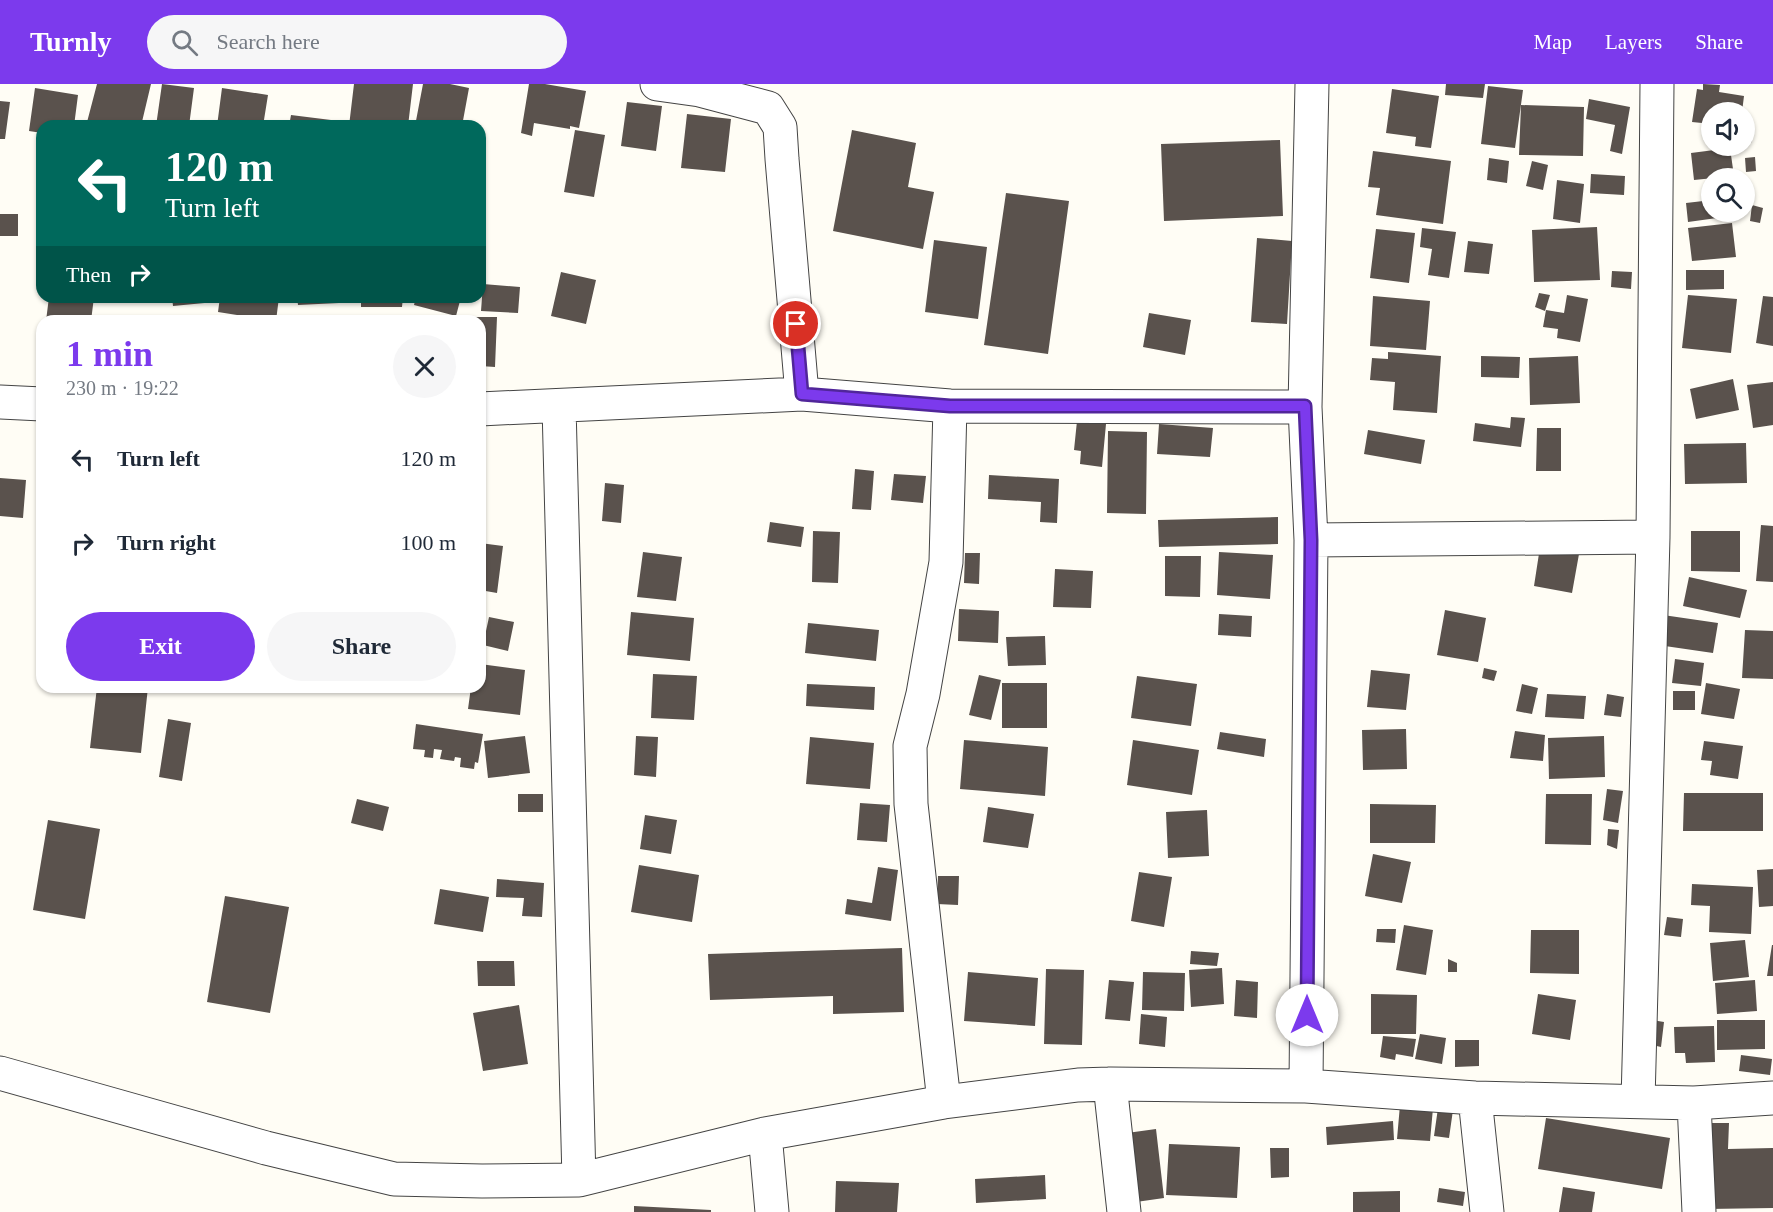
<!DOCTYPE html>
<meta charset="utf-8">
<style>
body{margin:0;font-family:"Times New Roman",serif;background:#f6f6f7;color:#1f2937;height:100vh;display:flex;flex-direction:column;font-size:22px;white-space:nowrap}
*{box-sizing:border-box;margin:0}
p{font-size:20px;color:#747a83}
.icon{flex:none;width:33px;height:33px;fill:none;stroke:currentColor;stroke-width:2;stroke-linecap:round;stroke-linejoin:round}
.map{position:relative;flex:1;overflow:hidden}
.side{position:absolute;left:36px;top:231px;width:450px;height:378px;display:flex;flex-direction:column;background:#fff;border-radius:18px;box-shadow:0 2px 4px #0004}
.side>*{flex:none}
.top-card{position:absolute;left:36px;top:36px;width:450px;height:183px;border-radius:18px;box-shadow:0 2px 4px #0004;background:#00695c;color:#fff;overflow:hidden}
.fabs{position:absolute;left:1701px;top:18px;display:grid;gap:12px}
.fabs a{display:grid;place-items:center;width:54px;height:54px;border-radius:50%;background:#fff;box-shadow:0 2px 4px #0004;font-size:30px}
.pin{position:absolute;display:grid;place-items:center;width:51px;height:51px;color:#fff;margin:-26px;border:3px solid #fff;border-radius:50%;box-shadow:0 2px 6px #0007}
.me{position:absolute;width:66px;margin:-33px;rotate:0deg;stroke-linejoin:round;filter:drop-shadow(0 0 4px #0008)}
.turn{display:flex;align-items:center;gap:21px;height:126px;padding:0 30px;font-size:27px}
.turn .icon{width:78px;height:78px;stroke-width:2.5}
.turn b{display:block;font-size:42px;line-height:51px}
.then{display:flex;align-items:center;height:57px;padding:0 30px;background:#0003;gap:12px;font-size:22px}
.round{display:grid;place-items:center;flex:none;width:63px;height:63px;border-radius:32px;background:#f6f6f7}
.head{display:flex;align-items:center;justify-content:space-between;height:102px;padding:0 30px}
h1{font-size:36px;font-weight:700;line-height:45px;color:#7c3aed}
.cta{display:flex;gap:12px;margin-top:auto;padding:12px 30px}
.cta a{flex:1;height:69px;border-radius:36px;background:#7c3aed;color:#fff;font-size:24px;font-weight:700;line-height:69px;text-align:center}
.cta a+a{background:#f6f6f7;color:#1f2937}
ul{padding:0;list-style:none}
li{display:flex;align-items:center;gap:18px;height:84px;padding:0 30px}
li div{flex:1}
li b{display:block;font-size:22px}
li em{font-style:normal}
header{display:flex;align-items:center;gap:36px;box-sizing:border-box;height:84px;padding:0 30px;background:#7c3aed;color:#fff}
header strong{font-size:28px}
nav{display:flex;gap:33px;margin-inline-start:auto;font-size:21px}
.search{width:420px;height:54px;background:#f6f6f7;display:flex;align-items:center;gap:15px;box-sizing:border-box;padding:0 21px;border-radius:33px;color:#747a83;font-size:22px}
.map>svg:first-child{display:block}
</style>
<header>
<strong>Turnly</strong>
<div class="search"><svg class="icon" aria-label="search" viewBox="0 0 24 24"><circle cx="10" cy="10" r="6"/><path d="M15 15l6 6"/></svg>Search here</div>
<nav><a>Map</a><a>Layers</a><a>Share</a></nav>
</header>
<div class="map">
<svg width="1773" height="1128" viewBox="0 0 1773 1128">
<rect width="100%" height="100%" fill="#fffdf5"/>
<!-- building -->
<path fill="#5a524d" d="M97 0H151L141 42H86Z
M162 0 194 4 189 42H156Z
M354 0H413L408 42H349Z
M423 0H450L469 4 462 42H415Z
M529 0H545L586 7 579 44 570 42V45L534 39 532 52 521 49Z
M1446 0H1485L1483 14 1445 11Z
M1703 0 1720 1 1719 8 1744 12 1742 28H1712V40L1692 38 1697 5 1703 6Z
M1488 2 1523 6 1515 64 1481 60Z
M35 4 78 11 74 42H42V49L29 47Z
M222 4 268 11 263 42H217Z
M1392 5 1439 12 1431 64 1415 62 1416 53 1386 49Z
M1589 15 1630 23 1622 70 1610 67 1615 41 1586 35Z
M0 17 10 18 5 55H0Z
M627 18 662 22 656 67 621 62Z
M1521 21 1584 23 1583 72 1519 71Z
M687 30 731 35 725 88 681 84Z
M291 31 331 36 330 42H289Z
M1744 44 1754 47 1751 59 1744 57Z
M575 46 605 51 594 113 564 108Z
M852 46 916 59 908 103 934 108 923 165 833 147Z
M1280 56 1283 132 1164 137 1161 60Z
M1730 64 1734 92 1694 96 1691 69Z
M1373 67 1451 77 1443 140 1376 131 1380 104 1368 103Z
M1755 73 1756 87 1746 88 1745 74Z
M1489 74 1509 77 1507 99 1487 96Z
M1532 77 1548 81 1543 106 1526 102Z
M1591 90 1625 92 1624 111 1590 109Z
M1557 96 1584 100 1580 139 1553 135Z
M1006 109 1069 117 1048 270 984 261Z
M1712 116V128H1716L1717 134 1688 138 1686 119Z
M1752 121 1763 124 1760 139 1750 137Z
M0 130H18V152H0Z
M1732 139 1736 173 1692 177 1688 144Z
M39 143H42V175H38Z
M1597 143 1600 196 1534 198 1532 146Z
M1422 144 1456 148 1449 194 1428 191 1432 165 1420 163Z
M1376 145 1415 149 1409 199 1370 194Z
M1257 154 1292 157 1287 240 1251 238Z
M934 156 987 163 978 235 925 228Z
M1468 157 1493 160 1489 190 1464 188Z
M1686 186H1724V205L1686 206Z
M1612 187 1632 188 1631 205 1611 203Z
M561 188 596 196 586 240 551 232Z
M483 200 520 203 518 229 481 227Z
M1539 209 1550 211 1545 227 1535 223Z
M1567 211 1588 215 1580 258 1557 254 1558 245 1543 243 1546 226 1564 229Z
M1688 211 1737 215 1731 269 1682 264Z
M1373 212 1430 217 1426 266 1370 262Z
M1763 212 1773 213V262L1756 259Z
M49 213H94L91 237H46Z
M172 213H214L215 218 173 222Z
M220 213H279L276 237 218 228Z
M297 213H338L339 219 298 221Z
M361 213H403L402 223H361Z
M416 213H461L456 232 414 221Z
M1149 229 1191 236 1185 271 1143 263Z
M476 233H497L495 283 480 282V237H476Z
M1388 268 1441 272 1437 329 1393 326 1395 298 1370 296 1372 274 1388 275Z
M1481 272 1520 273 1519 294 1481 293Z
M1578 272 1580 319 1530 321 1529 274Z
M1733 295 1739 326 1696 335 1690 305Z
M1773 298V341L1753 344 1747 301Z
M1511 333 1525 334 1521 363 1473 357 1475 339 1510 344Z
M1077 337 1106 340 1102 383 1080 380 1081 367 1074 366Z
M1159 340 1213 344 1210 373 1157 370Z
M1537 344H1561V387H1536Z
M1368 346 1425 356 1421 380 1364 370Z
M1108 347 1147 348 1146 430 1107 429Z
M1746 359 1747 399 1685 400 1684 360Z
M855 385 874 387 871 426 852 425Z
M894 390 926 392 923 419 891 416Z
M989 391 1059 395 1057 439 1040 438 1041 418 988 415Z
M0 394 26 396 23 434 0 432Z
M605 399 624 401 621 439 602 437Z
M1278 433V460L1159 463 1158 436Z
M770 438 804 443 801 463 767 458Z
M1761 441 1773 442V498L1756 497Z
M813 447 840 448 838 499 812 498Z
M1691 447H1740V488L1691 487Z
M480 459 503 462 497 509 480 506Z
M1540 463 1579 470 1572 509 1534 502Z
M643 468 682 473 676 517 637 513Z
M1219 468 1273 471 1270 515 1217 511Z
M965 469H980L979 500 964 499Z
M1165 472H1201L1200 513 1165 512Z
M1055 485 1093 487 1091 524 1053 523Z
M1689 493 1747 506 1740 534 1683 522Z
M959 525 999 527 998 559 958 557Z
M1445 526 1486 534 1478 578 1437 571Z
M631 528 694 534 690 577 627 571Z
M1219 530 1252 532 1251 553 1218 551Z
M1663 531 1718 539 1713 569 1658 561Z
M489 533 514 538 508 567 483 561Z
M808 539 879 546 876 577 805 569Z
M1745 546 1773 547V595L1742 594Z
M1045 552 1046 581 1008 582 1006 553Z
M1675 575 1704 579 1701 602 1672 599Z
M480 580 525 586 520 631 468 625 471 603H480Z
M1484 584 1497 587 1494 597 1482 594Z
M1371 586 1410 590 1406 626 1367 623Z
M653 590 697 592 694 636 651 634Z
M979 591 1001 596 991 636 969 631Z
M1137 592 1197 600 1191 642 1131 634Z
M1002 599H1047V644H1002Z
M1706 599 1740 605 1734 635 1701 630Z
M807 600 875 603 874 626 806 622Z
M1522 600 1538 604 1532 630 1516 627Z
M97 603H148L141 669 90 664Z
M1673 607H1695V626H1673Z
M1547 610 1586 612 1584 635 1545 633Z
M1607 610 1624 613 1621 633 1604 631Z
M168 635 191 639 182 697 159 693Z
M416 640 483 650 478 679 475 678 474 685 460 683 461 674 455 673 454 677 440 675 442 666 434 665 433 674 424 673 425 666 413 665Z
M1406 645 1407 685 1363 686 1362 646Z
M1515 647 1545 651 1543 677 1510 674Z
M1220 648 1266 655 1264 673 1217 665Z
M525 652 530 689 488 694 484 657Z
M636 652 658 653 656 693 634 691Z
M1604 652 1605 693 1549 695 1548 654Z
M810 653 874 659 870 705 806 700Z
M964 656 1048 663 1045 712 960 705Z
M1133 656 1199 666 1192 711 1127 701Z
M1704 657 1743 662 1738 695 1710 691 1712 677 1701 676Z
M1607 705 1623 707 1618 739 1603 736Z
M1684 709H1763V747H1683Z
M518 710H543V728H518Z
M1546 710H1592L1591 761 1545 760Z
M357 715 389 723 383 747 351 739Z
M860 719 890 721 887 758 857 756Z
M1370 720 1436 721 1435 759H1370Z
M988 723 1034 730 1028 764 983 758Z
M1207 726 1209 772 1168 774 1166 728Z
M645 731 677 736 671 770 640 765Z
M48 736 100 745 85 835 33 826Z
M1608 745 1619 746 1617 765 1607 761Z
M1373 770 1411 778 1402 819 1365 812Z
M639 781 699 791 692 838 631 828Z
M878 783 898 786 891 837 845 830 847 815 872 819Z
M1773 785V822L1759 823 1757 786Z
M1139 788 1172 793 1164 843 1131 837Z
M938 792H959L958 821 937 820Z
M497 795 544 799 542 833 522 832 524 814 496 813Z
M1692 800 1753 803 1751 850 1709 848 1710 822 1691 821Z
M440 805 489 813 483 848 434 840Z
M225 812 289 823 270 929 207 918Z
M1667 833 1683 835 1681 853 1664 851Z
M1404 841 1433 846 1426 891 1396 886Z
M1377 845H1396L1395 859 1376 858Z
M1531 846H1579V890L1530 889Z
M1745 856 1749 893 1713 897 1710 859Z
M1772 861H1773V892H1767Z
M902 864 904 928 833 930V912L710 916 708 870Z
M1191 867 1219 869 1217 882 1190 880Z
M1448 875 1457 879V888H1448Z
M477 877H514L515 902H478Z
M1222 884 1224 920 1191 923 1189 886Z
M1046 885 1084 886 1082 961 1044 960Z
M968 888 1038 894 1035 942 964 937Z
M1143 888 1185 889 1184 927 1142 926Z
M1109 896 1134 898 1130 937 1105 935Z
M1236 896 1258 898 1257 934 1234 932Z
M1755 896 1757 927 1717 930 1715 899Z
M1371 910 1417 911 1416 950H1371Z
M1538 910 1576 916 1570 956 1532 950Z
M519 921 528 980 483 987 473 929Z
M1141 930 1167 933 1165 963 1139 960Z
M1652 936 1664 938 1661 963 1648 960Z
M1717 936H1765V965L1717 966Z
M1714 942 1715 978 1686 979 1685 969H1675L1674 943Z
M1420 950 1446 954 1442 980 1415 975Z
M1383 952 1416 955 1413 973 1396 970 1395 976 1380 973Z
M1455 956H1479V982L1455 983Z
M1741 971 1772 975 1770 991 1739 987Z
M1400 1021 1433 1024 1430 1057 1397 1055Z
M1438 1024 1453 1026 1449 1054 1434 1052Z
M1546 1034 1670 1054 1662 1105 1538 1085Z
M1393 1037 1394 1056 1327 1061 1326 1043Z
M1708 1039H1729L1728 1065 1773 1064V1124L1708 1125Z
M1156 1045 1164 1114 1136 1118 1127 1049Z
M1169 1060 1240 1063 1237 1114 1166 1111Z
M1270 1064H1289V1093L1271 1094Z
M1045 1091 1046 1115 976 1119 975 1095Z
M836 1097 899 1099 897 1128H835Z
M1563 1103 1595 1108 1592 1128H1559Z
M1439 1104 1465 1108 1463 1122 1437 1118Z
M1400 1107V1128H1353V1108Z
M634 1122 711 1126V1128H634Z"/>
<g fill="none" stroke-linecap="round" stroke-linejoin="round">
<defs>
<path id="minor" d="M657 0 700 6 768 24 780 43 782 75 802 310
M0 318 42 320
M559 322 579 1096
M480 325 802 310 950 322 1305 323
M1311 456 1653 453
M0 989 266 1064 394 1095 482 1097 579 1096 765 1050 944 1018 1078 1001 1110 1000 1306 1002 1475 1014 1694 1019 1773 1014
M1110 1000 1124 1128
M1306 1002 1311 456 1305 323 1312 0
M1475 1014 1487 1128
M1638 1017 1653 453 1657 0
M944 1018 911 720 910 662 923 610 946 478 950 322
M1694 1019 1699 1128
M765 1050 772 1128"/>
</defs>
<!-- minor casing -->
<use href="#minor" stroke="#444" stroke-width="35"/>
<!-- minor -->
<use href="#minor" stroke="#fff" stroke-width="33"/>
</g>
<g fill="none" stroke-linecap="round" stroke-linejoin="round">
<defs>
<path id="route" d="M796 240 802 310 950 322H1305L1311 456 1307 931"/>
</defs>
<!-- route casing -->
<use href="#route" stroke="#51269a" stroke-width="15"/>
<!-- route -->
<use href="#route" stroke="#7c3aed" stroke-width="10"/>
</g>
</svg>
<div class="fabs">
<a><svg class="icon" aria-label="sound" viewBox="0 0 24 24"><path d="M4 9h4l5-4v14l-5-4H4zM17 9q2 3 0 6"/></svg></a>
<a><svg class="icon" aria-label="search" viewBox="0 0 24 24"><circle cx="10" cy="10" r="6"/><path d="M15 15l6 6"/></svg></a>
</div>
<div class="pin" style="left:796px;top:240px;background:#d93025"><svg class="icon" aria-label="arrive" viewBox="0 0 24 24"><path d="M6 21V4h12l-3 4 3 4H6"/></svg></div>
<svg class="me" style="left:1307px;top:931px" viewBox="-20 -20 40 40"><circle r="19" fill="#fff"/><path d="M0-13L10 11 0 6-10 11z" fill="#7c3aed"/></svg>
<div class="top-card">
<div class="turn"><svg class="icon" aria-label="left" viewBox="0 0 24 24"><path d="M17 20v-9H6M10 6l-5 5 5 5"/></svg><div><b>120 m</b>Turn left</div></div>
<div class="then">Then<svg class="icon" aria-label="right" viewBox="0 0 24 24"><path d="M7 20v-9h11M14 6l5 5-5 5"/></svg></div>
</div>
<section class="side">
<div class="head"><div><h1>1 min</h1><p>230 m · 19:22</p></div><a class="round"><svg class="icon" aria-label="close" viewBox="0 0 24 24"><path d="M6 6l12 12M18 6L6 18"/></svg></a></div>
<ul>
<li><svg class="icon" aria-label="left" viewBox="0 0 24 24"><path d="M17 20v-9H6M10 6l-5 5 5 5"/></svg><div><b>Turn left</b></div><em>120 m</em></li>
<li><svg class="icon" aria-label="right" viewBox="0 0 24 24"><path d="M7 20v-9h11M14 6l5 5-5 5"/></svg><div><b>Turn right</b></div><em>100 m</em></li>
</ul>
<div class="cta"><a>Exit</a><a>Share</a></div>
</section>
</div>
